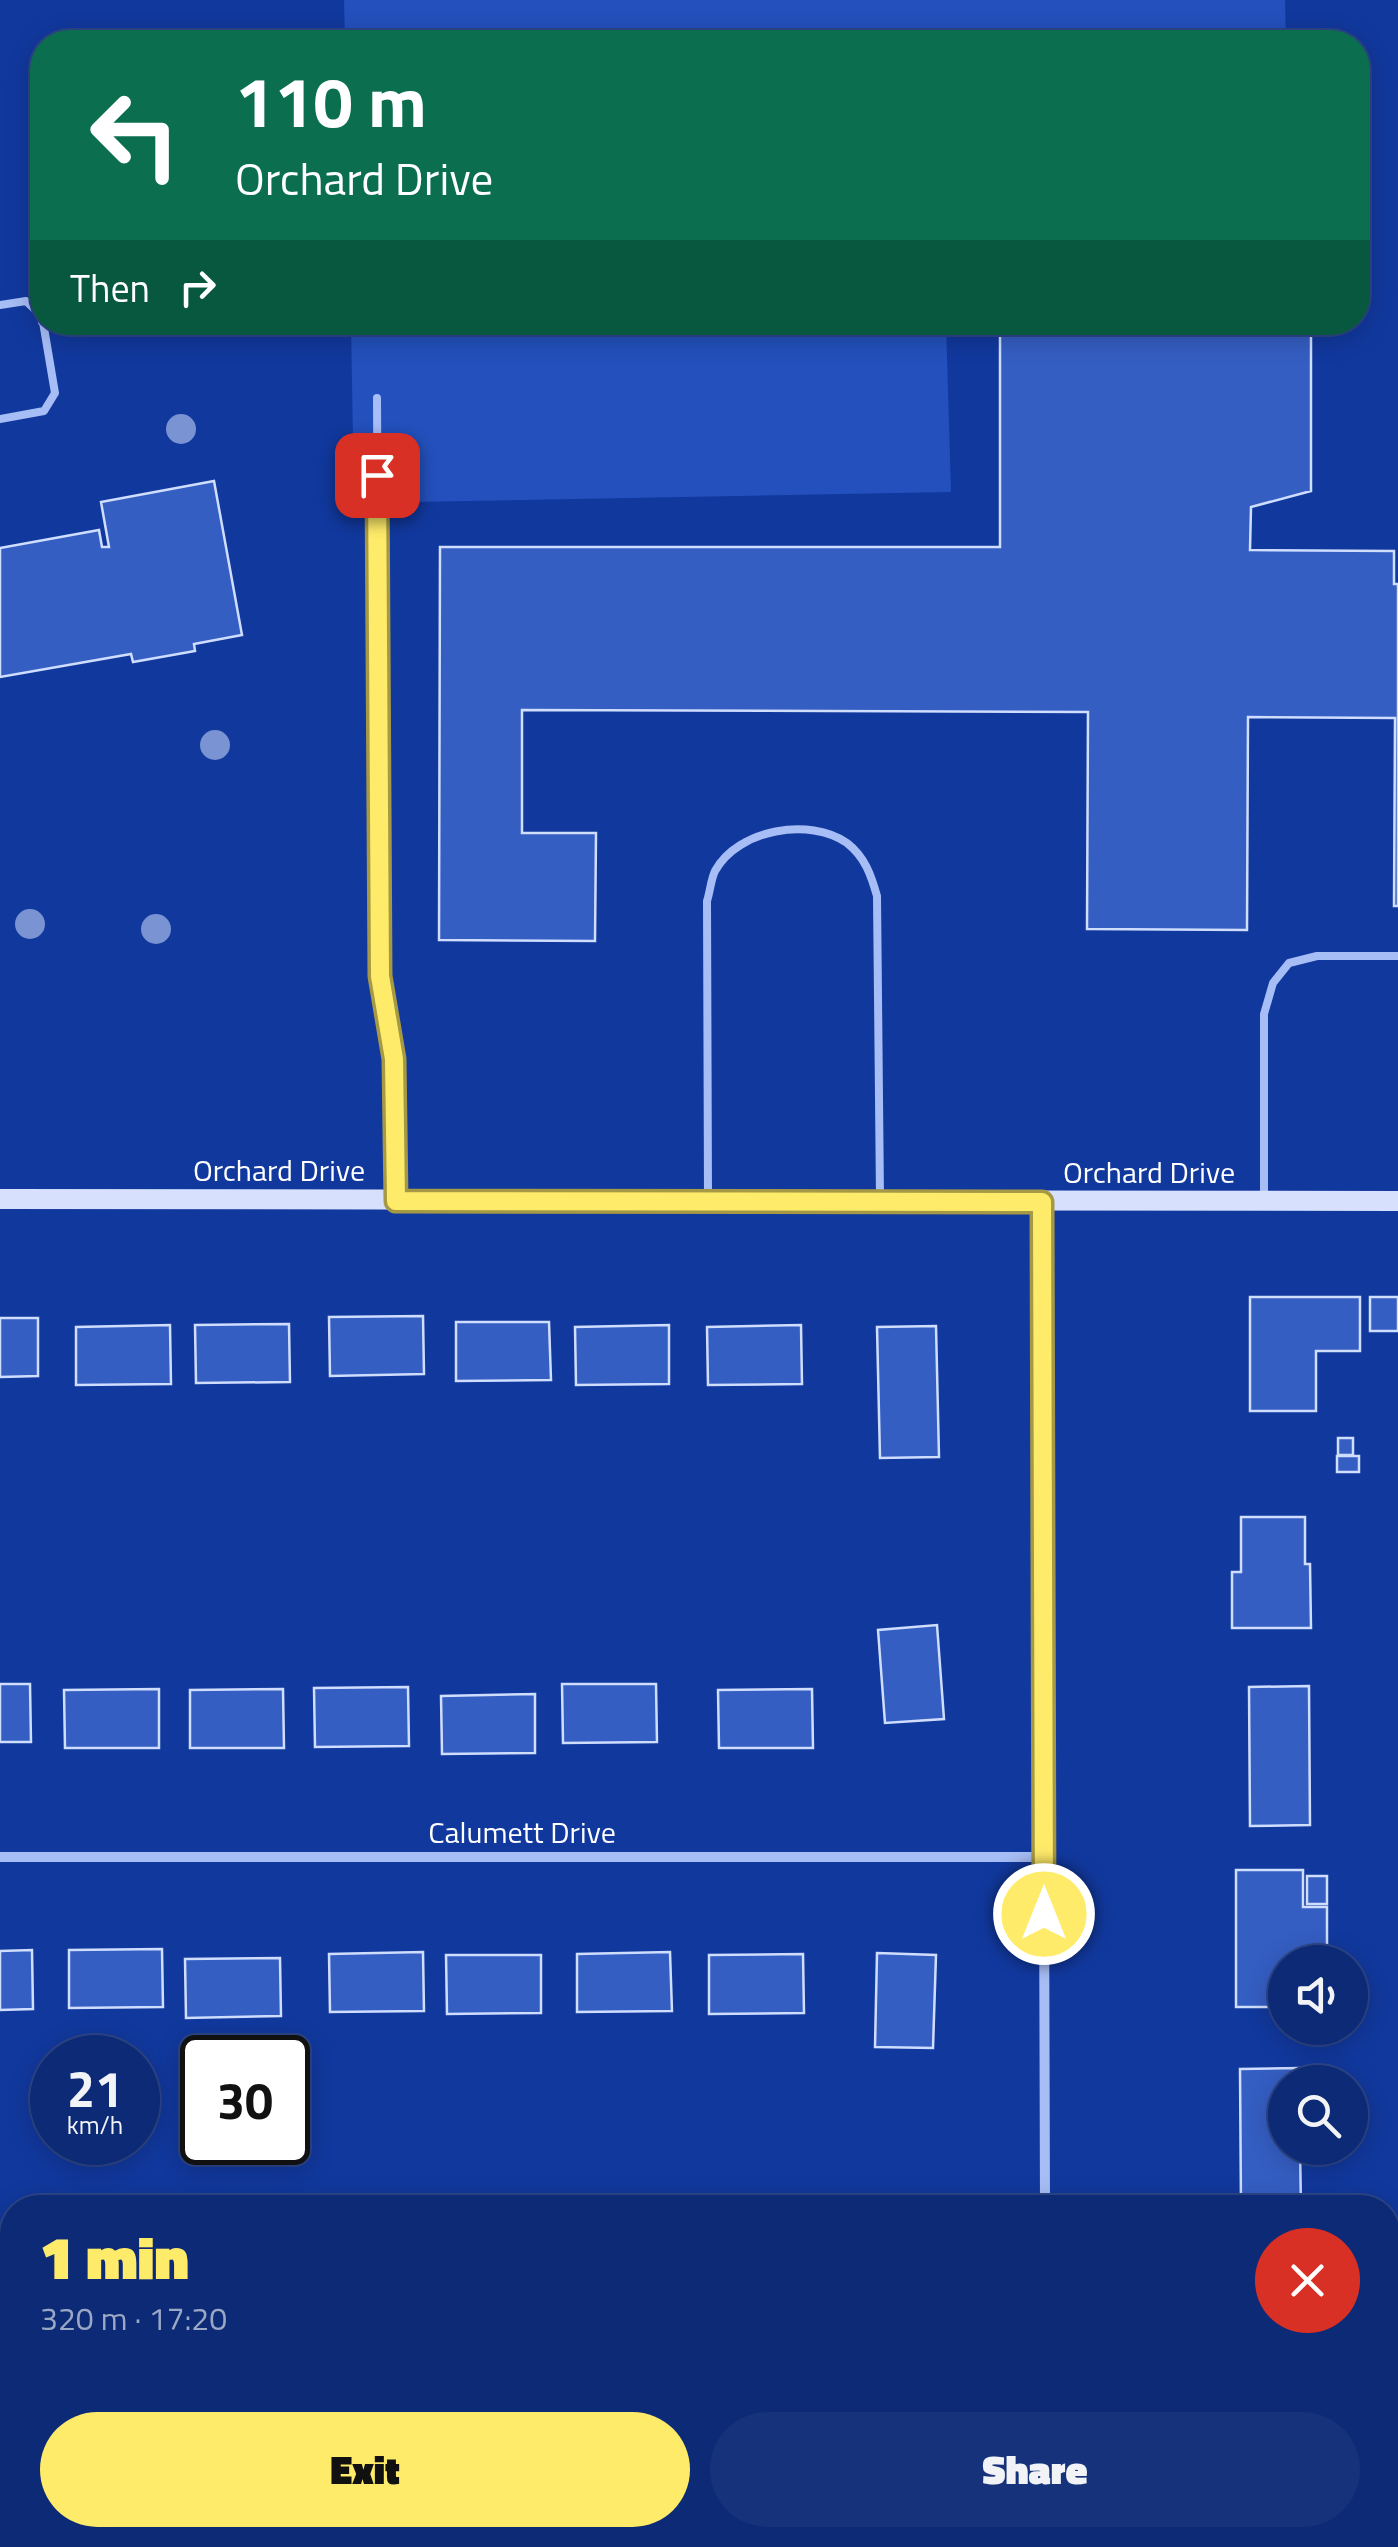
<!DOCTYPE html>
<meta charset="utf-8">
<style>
body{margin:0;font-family:"Titillium Web",sans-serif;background:#16327b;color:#f1f3f6;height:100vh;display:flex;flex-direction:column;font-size:38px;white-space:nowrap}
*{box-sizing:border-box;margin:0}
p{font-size:32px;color:#9aa7c5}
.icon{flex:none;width:55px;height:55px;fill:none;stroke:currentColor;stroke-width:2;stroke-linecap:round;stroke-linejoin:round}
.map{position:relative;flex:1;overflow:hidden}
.drawer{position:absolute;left:0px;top:2195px;width:1400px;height:352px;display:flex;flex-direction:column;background:#0d2a76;border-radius:40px 40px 0 0;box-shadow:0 5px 25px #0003,0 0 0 2px #2d4688}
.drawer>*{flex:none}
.banner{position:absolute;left:30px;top:30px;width:1340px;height:305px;border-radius:40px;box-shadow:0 5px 25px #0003,0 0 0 2px #2d4688;background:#0b6e4f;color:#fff;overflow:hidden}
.fabs{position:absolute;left:1268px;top:1945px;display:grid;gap:20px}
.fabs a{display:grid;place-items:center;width:100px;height:100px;border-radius:50%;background:#0d2a76;box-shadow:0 5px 25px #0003,0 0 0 2px #2d4688;font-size:50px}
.speed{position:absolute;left:30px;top:2035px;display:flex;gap:20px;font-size:50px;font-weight:700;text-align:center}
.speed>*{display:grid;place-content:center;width:130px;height:130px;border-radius:50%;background:#0d2a76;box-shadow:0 5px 25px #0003,0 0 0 2px #2d4688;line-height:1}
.speed small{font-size:25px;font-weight:400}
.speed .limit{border:5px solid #111;border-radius:15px;background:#fff;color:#111}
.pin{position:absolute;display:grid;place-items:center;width:85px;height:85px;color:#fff;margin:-42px;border-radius:20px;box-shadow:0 5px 15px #0006}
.me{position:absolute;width:110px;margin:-55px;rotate:0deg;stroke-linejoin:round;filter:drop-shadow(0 0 8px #0008)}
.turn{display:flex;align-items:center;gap:35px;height:210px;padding:0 40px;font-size:45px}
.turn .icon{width:130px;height:130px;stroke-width:2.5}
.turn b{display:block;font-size:70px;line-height:85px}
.then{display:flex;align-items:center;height:95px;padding:0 40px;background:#0003;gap:20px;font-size:38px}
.round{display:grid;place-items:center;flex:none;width:105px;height:105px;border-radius:52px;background:#16327b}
.overview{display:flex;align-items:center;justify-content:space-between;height:170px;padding:0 40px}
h1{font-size:60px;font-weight:800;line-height:75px;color:#ffeb6a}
.primary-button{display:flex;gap:20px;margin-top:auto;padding:20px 40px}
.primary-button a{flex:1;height:115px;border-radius:60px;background:#ffeb6a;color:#111;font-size:40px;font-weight:800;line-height:115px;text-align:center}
.primary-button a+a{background:#16327b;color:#f1f3f6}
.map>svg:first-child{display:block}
</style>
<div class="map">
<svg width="1398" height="2547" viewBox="0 0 1398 2547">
<rect width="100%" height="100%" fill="#11389d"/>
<!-- green -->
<path fill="#2350bc" d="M344 0H1285L1286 42H345Z
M351 323H946L951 492 354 503Z"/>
<!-- building -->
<path fill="#355ec3" stroke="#cfddfe" stroke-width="2.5" d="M1000 322H1311V491L1251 507 1250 550 1394 551V584H1398V906H1394L1395 718 1248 717 1247 930 1087 929 1088 712 522 710V833H596L595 941 439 940 440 547H1000Z
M214 481 242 635 194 644 195 651 133 662 131 654 0 677V548L99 530 102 547H109L101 502Z
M1250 1297H1360V1351H1316V1411H1250Z
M1370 1297H1398V1331H1370Z
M423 1316 424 1374 330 1376 329 1317Z
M0 1318H38V1376L0 1377Z
M456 1322H549L551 1380 456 1381Z
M289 1324 290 1382 196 1383 195 1325Z
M170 1325 171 1384 76 1385V1327Z
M669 1325V1384L576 1385 575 1327Z
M801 1325 802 1384 708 1385 707 1327Z
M936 1326 939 1457 880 1458 877 1327Z
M1338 1438H1353V1455H1338Z
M1337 1456H1359V1472H1337Z
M1241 1517H1305V1564H1310L1311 1628H1232V1572H1241Z
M937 1625 944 1719 885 1723 878 1630Z
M0 1684H30L31 1742H0Z
M562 1684H656L657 1742 563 1743Z
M1309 1686 1310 1825 1250 1826 1249 1687Z
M408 1687 409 1746 315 1747 314 1688Z
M159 1689V1748H65L64 1690Z
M283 1689 284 1748H190V1690Z
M812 1689 813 1748H719L718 1690Z
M535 1694V1753L442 1754 441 1696Z
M1236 1870H1303V1907H1327V1962H1285V2007H1236Z
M1307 1876H1327V1904H1307Z
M162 1949 163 2007 69 2008V1950Z
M32 1950 33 2009 0 2010V1951Z
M423 1952 424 2011 330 2012 329 1954Z
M670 1952 672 2011 577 2012V1954Z
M877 1953 936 1955 933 2048 875 2047Z
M803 1954 804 2013 709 2014V1955Z
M446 1955H541V2013L447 2014Z
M280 1958 281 2016 186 2018 185 1959Z
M1299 2068V2082H1285V2148H1300L1301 2207 1241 2208 1240 2069Z
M0 2322H12V2380H0Z"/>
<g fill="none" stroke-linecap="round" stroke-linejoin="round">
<!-- lane -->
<path stroke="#a6bdf5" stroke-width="8" d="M0 305 26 301 41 315 42 322
M377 398 380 975 394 1059 396 1196
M0 419 44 411 55 393 43 322
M1264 1197V1014L1273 983 1289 963 1317 956H1398
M708 1198 707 901C710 892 711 879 715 871 738 829 810 817 847 843 865 857 871 875 877 896L880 1198"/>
<!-- street -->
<path stroke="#a6bdf5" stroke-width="10" d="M1042 1202 1045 2208
M0 1857H1044
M0 2484H12
M1388 2486H1398
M1045 2535V2547"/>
<!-- secondary -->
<path stroke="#d7e1fd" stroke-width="20" d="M0 1199 1398 1201"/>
</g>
<!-- trees -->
<g fill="#7a93d2">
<circle cx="181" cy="429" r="15"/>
<circle cx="215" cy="745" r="15"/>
<circle cx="30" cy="924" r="15"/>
<circle cx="156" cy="929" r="15"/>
</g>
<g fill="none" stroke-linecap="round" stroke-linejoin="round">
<defs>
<path id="route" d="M377 475 380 976 394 1059 396 1201 1042 1202 1044 1914"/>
</defs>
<!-- route casing -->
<use href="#route" stroke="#a69945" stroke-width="25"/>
<!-- route -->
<use href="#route" stroke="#ffeb6a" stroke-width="18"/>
</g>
<g text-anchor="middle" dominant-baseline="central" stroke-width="8" stroke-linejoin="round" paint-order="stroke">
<!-- street labels -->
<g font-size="30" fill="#fff" stroke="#11389d">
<text x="279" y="1170">Orchard Drive</text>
<text x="1149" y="1172">Orchard Drive</text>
<text x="522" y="1832">Calumett Drive</text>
</g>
</g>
</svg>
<div class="fabs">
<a><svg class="icon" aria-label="sound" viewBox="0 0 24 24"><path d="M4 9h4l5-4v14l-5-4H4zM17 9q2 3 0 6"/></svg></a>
<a><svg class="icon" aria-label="search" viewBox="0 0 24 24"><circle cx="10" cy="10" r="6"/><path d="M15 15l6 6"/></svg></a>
</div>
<div class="speed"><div>21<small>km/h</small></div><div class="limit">30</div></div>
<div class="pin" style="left:377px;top:475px;background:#d93025"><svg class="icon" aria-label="arrive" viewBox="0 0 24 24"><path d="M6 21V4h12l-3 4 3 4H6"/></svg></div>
<svg class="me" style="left:1044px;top:1914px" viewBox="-20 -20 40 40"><circle r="17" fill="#ffeb6a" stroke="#fff" stroke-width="3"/><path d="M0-11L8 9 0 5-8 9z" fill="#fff"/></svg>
<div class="banner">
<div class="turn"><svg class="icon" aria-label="left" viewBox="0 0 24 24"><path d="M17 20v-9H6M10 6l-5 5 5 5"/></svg><div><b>110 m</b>Orchard Drive</div></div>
<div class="then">Then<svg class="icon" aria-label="right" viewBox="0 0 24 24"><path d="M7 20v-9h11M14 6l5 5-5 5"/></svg></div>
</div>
<section class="drawer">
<div class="overview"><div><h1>1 min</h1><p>320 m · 17:20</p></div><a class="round" style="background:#d93025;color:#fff"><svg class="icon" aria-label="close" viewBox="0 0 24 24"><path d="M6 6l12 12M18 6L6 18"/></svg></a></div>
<div class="primary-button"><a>Exit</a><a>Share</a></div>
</section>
</div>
